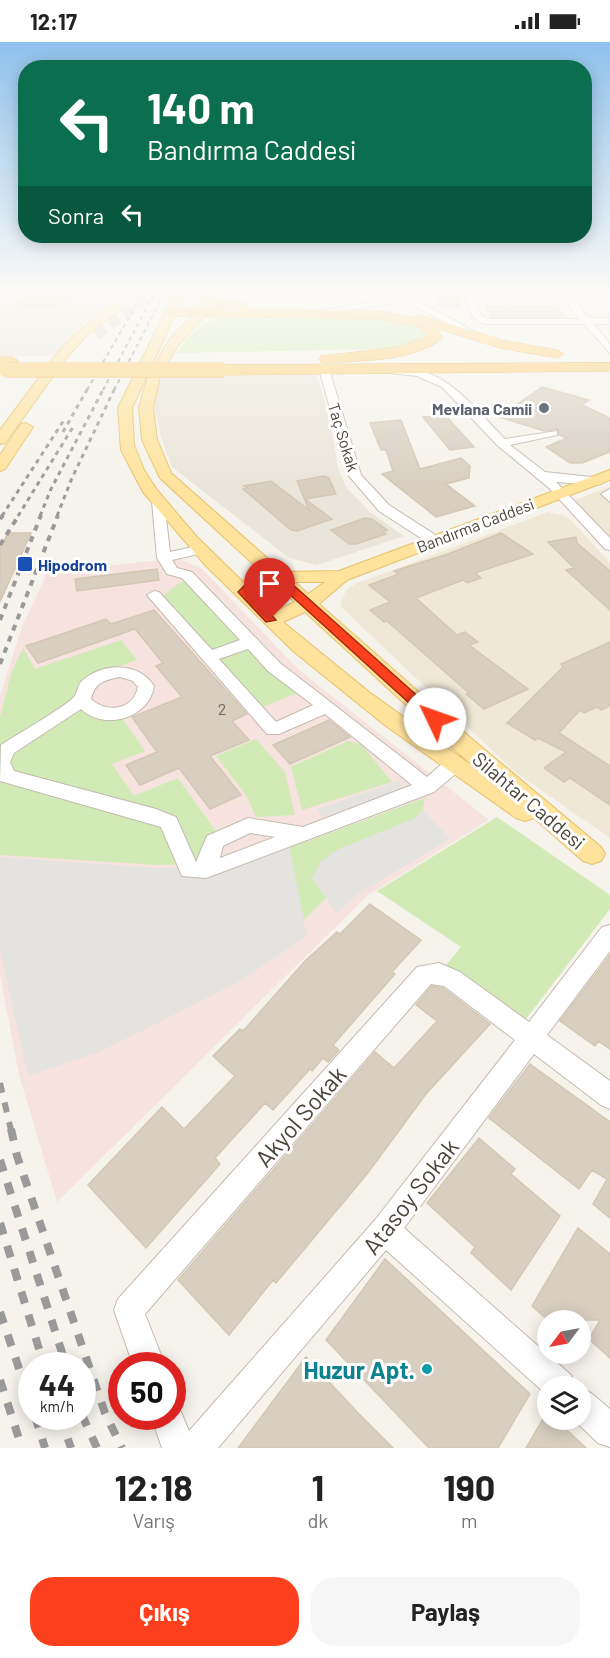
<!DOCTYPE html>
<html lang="tr">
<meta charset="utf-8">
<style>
body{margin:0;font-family:Barlow,sans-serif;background:#f6f6f6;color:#222;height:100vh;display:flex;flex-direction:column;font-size:22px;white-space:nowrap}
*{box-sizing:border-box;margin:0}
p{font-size:20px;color:#767676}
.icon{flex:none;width:33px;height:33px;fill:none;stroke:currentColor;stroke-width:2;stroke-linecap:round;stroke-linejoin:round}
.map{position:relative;height:1406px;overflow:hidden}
.drawer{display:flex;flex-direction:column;background:#fff;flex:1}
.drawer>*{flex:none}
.top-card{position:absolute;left:18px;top:18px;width:574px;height:183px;border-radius:24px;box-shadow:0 3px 15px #0003;background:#0b6e4f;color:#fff;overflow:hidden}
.needle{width:39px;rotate:238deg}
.tools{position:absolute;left:537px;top:1268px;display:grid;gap:12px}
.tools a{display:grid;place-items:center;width:54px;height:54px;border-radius:50%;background:#fff;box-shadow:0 3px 15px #0003;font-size:30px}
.speed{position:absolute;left:18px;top:1310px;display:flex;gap:12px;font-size:30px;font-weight:700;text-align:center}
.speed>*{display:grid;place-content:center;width:78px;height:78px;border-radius:50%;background:#fff;box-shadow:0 3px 15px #0003;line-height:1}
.speed small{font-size:15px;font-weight:400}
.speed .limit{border:9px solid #d22;background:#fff;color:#111}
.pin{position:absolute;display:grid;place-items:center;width:51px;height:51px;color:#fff;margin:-62px -26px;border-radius:50% 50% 50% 0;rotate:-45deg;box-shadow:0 0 6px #0007}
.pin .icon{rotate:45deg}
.me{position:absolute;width:66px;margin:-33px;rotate:312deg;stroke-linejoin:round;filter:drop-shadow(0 0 4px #0008)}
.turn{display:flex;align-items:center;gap:21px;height:126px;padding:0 30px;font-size:27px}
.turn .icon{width:78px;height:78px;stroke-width:2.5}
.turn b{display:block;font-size:42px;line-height:51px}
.then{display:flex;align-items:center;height:57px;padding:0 30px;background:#0003;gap:12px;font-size:22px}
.eta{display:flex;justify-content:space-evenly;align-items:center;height:102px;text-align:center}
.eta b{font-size:36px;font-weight:700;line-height:42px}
.primary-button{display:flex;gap:12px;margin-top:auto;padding:12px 30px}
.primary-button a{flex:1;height:69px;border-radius:24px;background:#fc3f1d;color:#fff;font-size:24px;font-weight:700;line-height:69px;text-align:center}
.primary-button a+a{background:#f6f6f6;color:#222}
.status{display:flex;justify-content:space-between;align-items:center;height:42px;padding:0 30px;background:#fff;direction:ltr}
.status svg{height:16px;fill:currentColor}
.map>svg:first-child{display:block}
</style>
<div class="status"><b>12:17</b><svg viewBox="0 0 49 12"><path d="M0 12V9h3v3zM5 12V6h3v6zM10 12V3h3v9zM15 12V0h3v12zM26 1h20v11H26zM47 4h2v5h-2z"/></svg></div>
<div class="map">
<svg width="610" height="1406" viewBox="0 0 610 1406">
<rect width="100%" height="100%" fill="#f6f3ec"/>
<!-- residential -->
<path fill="#eae5da" d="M0 246H132L127 254 80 285 53 314H0Z
M317 333 330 377 338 426 346 445 371 471 404 494 317 523 289 516 172 425 161 395 155 368V347L159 337 166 335Z"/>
<!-- education -->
<path fill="#efe8d6" d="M610 445V497L572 459Z
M548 470 562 473 571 478 610 521V796L515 730 340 564 346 548 355 542Z"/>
<!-- medical -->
<path fill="#f6e3e0" d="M177 516 201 526 299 628 489 778 368 853 57 1160 19 1033 0 933V654L22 585 47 531Z"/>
<!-- green -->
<path fill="#d2eab5" d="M231 272 393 277 417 283 425 289 427 296 410 304 380 307 178 311C189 289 207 277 231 272Z
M187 535 247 600 211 613 161 555Z
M121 598 137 618 92 634 79 662 122 676 145 709 112 722 134 754 178 736 215 788 205 822 157 823 0 813V675L11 631 23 606 35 627Z
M250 603 297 651 261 666 216 616Z
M256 697 285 730 295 773 256 775 246 753 216 714Z
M348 699 361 702 392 740 302 768 291 725Z
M425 756 423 768 416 776 337 808 312 836 327 855 304 878 289 806Z
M497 775 610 853V867L526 977 446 923 461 905 377 849Z"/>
<!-- parking -->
<path fill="#e5e3e0" d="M399 739 405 747 322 775 317 767Z
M423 768 450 797 361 850 336 871 312 836 321 819 337 808 415 776Z
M287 795 307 894 242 938 148 986 99 1010 28 1034 0 909V815L158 826 205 824Z"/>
<!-- building -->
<path fill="#d8cfc1" stroke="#d3c7b4" stroke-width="1.5" d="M435 246H454L460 264H440Z
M43 248 76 250 59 265 14 266 33 250Z
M485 264H557L565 275H491Z
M542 345 589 358 582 363 610 376V410L582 421H570L546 405 567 396 559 393 558 387 544 389 499 375Z
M445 373 474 405 450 408 423 375Z
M401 378 420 427 461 416 470 424 469 436 446 442 475 464 436 475 382 432 393 429 386 408H381L370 381Z
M324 434 329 436 336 452 305 457 332 477 297 489 291 488 243 447 247 446 244 444 271 439 309 468 297 439Z
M365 476 372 477 387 488 383 490 386 492 356 502H349L331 488Z
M8 491H31L0 560V506Z
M501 491 533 512 475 531 481 536 467 541 463 538 416 556 457 593 465 590 478 600 469 603 528 647 484 667 466 652 469 651 387 579 384 580 370 568 390 560 369 543 399 532 394 529 448 512Z
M576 495 577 501 610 529V568L566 528 574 526 548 500Z
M157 527 159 538 77 549 75 537Z
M154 568 247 672 232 679 249 698 210 714 241 753 210 767 179 726 140 743 126 723 157 710 132 675 182 655 156 624 163 621 135 587 38 621 26 604 106 577 111 582Z
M610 600V664L601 668 597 665 584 671 580 668 559 691 610 724V763L570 736 564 740 544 726 566 710 538 696 535 698 507 681 563 625 561 622Z
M329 678 350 695 290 722 273 703Z
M370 862 421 898 392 930 395 932 333 1003 339 1008 328 1020 323 1016 312 1029 310 1027 273 1068 265 1061 215 1116 220 1122 146 1206 88 1143 162 1065 184 1087 235 1034 213 1014 240 987 243 989 305 919 337 890 340 892Z
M610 913V1007L598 999 595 1004 560 979Z
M432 944 443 946 490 982 426 1052 367 1132 276 1241 273 1238 229 1293 178 1238 375 1010 394 1026 437 979 416 963Z
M530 1022 610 1080V1176L593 1162 607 1137 592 1128 579 1147 489 1076Z
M479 1096 515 1127 511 1132 560 1174 511 1248 471 1211 475 1205 427 1161Z
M578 1186 610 1212V1316L589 1297 600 1278H548L532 1264Z
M385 1217 530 1352 498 1406H429L326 1298Z
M306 1315 358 1371 393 1406H238Z
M543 1377H555L586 1406H526Z"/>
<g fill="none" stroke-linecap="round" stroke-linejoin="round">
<!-- major-tunnel -->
<path stroke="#d4d0c8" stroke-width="11" stroke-dasharray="11 6" stroke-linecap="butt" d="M96 293 160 246"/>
<defs>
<path id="minor" d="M398 246H406L413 256 484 295 476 297 407 260 402 252 395 261 329 271 325 268 389 257Z
M461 246H469L481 273 488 277H580L556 246H564L589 276H610V282H594L610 302V311L584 282H483L473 275Z
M324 324 329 327 361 433 389 463 440 496V502H430L379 469 349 434 319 327Z
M390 327C441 318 474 366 505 397L557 389V393L510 403 545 430 601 436V442L597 443 556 440 610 496V508L605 507 549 446 497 403 442 345 417 334 390 331Z
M610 447V460L601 452Z
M158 455 164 459 170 510 202 503 209 507 207 510 172 518 177 526 192 530 280 621 427 735C437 727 445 715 459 719L461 724 459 729 434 750 206 836 182 834 161 785 0 739 1 703C13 695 68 663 74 655 78 650 77 643 82 639 103 620 139 620 154 644 149 677 104 689 81 667L14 711 10 720 14 729 156 767 176 775 196 820 207 794 248 776 303 785 412 743 325 672 279 692H267L147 553 154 549 159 550 212 608 240 598 182 536 167 532 157 516 152 459ZM248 607 268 629 313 663 276 680 219 617ZM120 635 133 639 138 645C133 669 106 671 91 657 95 640 105 638 120 635ZM250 791 275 795 220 816 223 804Z
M610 883V909L547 993 610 1039V1067L601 1063 534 1012 404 1186 571 1333 576 1344H548V1354L386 1208 218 1406H162L151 1374H172V1360L178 1363 189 1389 375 1178 515 998 444 944 431 942 145 1272 165 1323H133L114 1268 118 1257 417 925 439 921 460 930 529 980 602 885Z
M580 1346 591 1351 610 1367V1405L598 1401 573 1377H580Z"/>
<path id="major" d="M177 246H187L132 366 134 403 144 428 157 448 196 494 244 541 265 533 160 436 142 398 139 366 148 334 170 297 194 272 203 246H213L205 273 179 302 160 334 153 366 157 398 171 431 283 530 339 529 610 428V438L347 538 319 562 472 697 601 805 605 812 601 819 592 822 583 819 534 776 525 779 516 776 386 684 293 609 206 524 143 450 121 408 118 366ZM295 540H325L308 552ZM275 542 295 560 273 570 254 551ZM305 570 456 709 478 728 369 650 283 580Z
M114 263 123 265 87 293 67 315 5 401 0 402V388L59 309 79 289Z
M26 381 33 385 5 427 0 429V413L21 382Z"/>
<path id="highway" d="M202 246H212L222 258 247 262V267L380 269 414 276 420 273 502 298 557 308 564 312 557 316 500 306 435 286 443 295 441 298C409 320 364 318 326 321L321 320 319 317 321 314 400 305 428 294 419 285 380 277 170 274 163 270 170 266 230 267 213 264 201 248Z
M0 315H12L19 319 12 323H0Z
M610 321V329L224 333 216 328 224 323Z"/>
</defs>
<!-- minor casing -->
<use href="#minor" stroke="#c2bbae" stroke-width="2"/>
<!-- major casing -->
<use href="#major" stroke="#e6c16a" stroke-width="2"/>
<!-- highway casing -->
<use href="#highway" stroke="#e0a43c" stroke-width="1"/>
<!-- minor -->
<use href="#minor" fill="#fff" fill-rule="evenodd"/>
<!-- major -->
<use href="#major" fill="#ffe39c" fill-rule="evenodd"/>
<!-- highway -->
<use href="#highway" fill="#ffcf6e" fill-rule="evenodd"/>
<!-- rail-far4 -->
<path stroke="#9a9a9a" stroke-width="2" stroke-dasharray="4 4" stroke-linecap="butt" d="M87 348 146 246
M103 348 157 246
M114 348 167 246"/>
<!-- rail-far3 -->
<path stroke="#9a9a9a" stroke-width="3" stroke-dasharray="4.5 4.5" stroke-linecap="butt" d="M63 390 88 346
M2 474 64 378
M18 474 73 385
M40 474 51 447 104 346
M57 474 72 436 115 346"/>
<!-- rail-far2 -->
<path stroke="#9a9a9a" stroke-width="4" stroke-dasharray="6 6" stroke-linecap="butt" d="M0 477 3 473
M0 503 19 473
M0 578 41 473
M0 622 58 473"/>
<!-- rail-far1 -->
<path stroke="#9a9a9a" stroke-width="6" stroke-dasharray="10 10" stroke-linecap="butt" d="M0 1041 11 1088"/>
<!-- rail -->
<path stroke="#9a9a9a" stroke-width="8" stroke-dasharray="12 12" stroke-linecap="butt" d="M11 1087 17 1114 105 1371 122 1406
M0 1118 66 1323
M0 1181 44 1323
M0 1270 32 1365
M0 1338 22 1406
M82 1373 97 1406
M35 1374 45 1406
M60 1374 71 1406"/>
<defs>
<path id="highway-bridge" d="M6 328H224"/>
</defs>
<!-- highway-bridge casing -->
<use href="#highway-bridge" stroke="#e0a43c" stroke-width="15" stroke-linecap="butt"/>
<!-- highway-bridge -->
<use href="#highway-bridge" stroke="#ffcf6e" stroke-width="14"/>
</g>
<!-- sky -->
<linearGradient id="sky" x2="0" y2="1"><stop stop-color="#8fc1ec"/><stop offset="0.56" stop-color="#fbfaf6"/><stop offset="1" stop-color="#fbfaf6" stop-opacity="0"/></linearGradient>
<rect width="610" height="443" fill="url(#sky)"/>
<!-- route -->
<path fill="#fc3f1d" stroke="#a42913" stroke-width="1.5" d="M274 533H282L440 674V680H430L276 540 250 550 276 578 266 580 238 550 246 542Z"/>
<!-- markers -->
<circle fill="#6b7280" stroke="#fff" stroke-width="2" cx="544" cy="366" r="6"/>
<rect fill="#1a4fb4" stroke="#fff" stroke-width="2" x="17" y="514" width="16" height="16" rx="3"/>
<circle fill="#0f9aa8" stroke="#fff" stroke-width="2" cx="427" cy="1327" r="6"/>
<g text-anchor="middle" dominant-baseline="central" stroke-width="6" stroke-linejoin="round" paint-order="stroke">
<!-- far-worship labels -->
<g font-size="16" font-weight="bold" fill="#5b616d" stroke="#fff" text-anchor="end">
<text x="532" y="366">Mevlana Camii</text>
</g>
<!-- far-street labels -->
<g font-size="16" fill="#4b4439" stroke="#fff">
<text transform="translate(344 395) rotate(73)">Taç Sokak</text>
<text transform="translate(475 483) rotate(-21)">Bandırma Caddesi</text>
</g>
<!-- far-transit labels -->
<g font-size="16" font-weight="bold" fill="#164399" stroke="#fff" text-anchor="start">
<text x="38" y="522">Hipodrom</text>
</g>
<!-- number labels -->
<g font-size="16" fill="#6e675b">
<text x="222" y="666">2</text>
</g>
<!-- street labels -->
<g font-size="20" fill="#4b4439" stroke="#fff">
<text transform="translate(529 758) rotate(40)">Silahtar Caddesi</text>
</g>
<!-- near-street labels -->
<g font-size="24" fill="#4b4439" stroke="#fff">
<text transform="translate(300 1074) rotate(-49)">Akyol Sokak</text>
<text transform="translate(410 1154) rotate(-52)">Atasoy Sokak</text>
</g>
<!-- near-culture labels -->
<g font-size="24" font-weight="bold" fill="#0d838f" stroke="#fff" text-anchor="end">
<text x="415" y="1327">Huzur Apt.</text>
</g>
</g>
</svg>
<div class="tools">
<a><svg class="needle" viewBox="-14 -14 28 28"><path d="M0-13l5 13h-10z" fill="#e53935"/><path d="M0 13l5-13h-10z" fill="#767676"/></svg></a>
<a><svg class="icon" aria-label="layers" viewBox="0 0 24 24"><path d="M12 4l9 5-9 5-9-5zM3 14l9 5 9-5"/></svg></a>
</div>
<div class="speed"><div>44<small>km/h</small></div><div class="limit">50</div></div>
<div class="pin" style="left:270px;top:578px;background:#d93025"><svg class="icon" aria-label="arrive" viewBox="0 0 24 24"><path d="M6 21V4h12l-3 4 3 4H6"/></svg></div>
<svg class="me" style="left:435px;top:677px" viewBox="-20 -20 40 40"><circle r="19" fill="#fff"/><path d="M0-13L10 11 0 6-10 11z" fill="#fc3f1d"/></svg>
<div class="top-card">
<div class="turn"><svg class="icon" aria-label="left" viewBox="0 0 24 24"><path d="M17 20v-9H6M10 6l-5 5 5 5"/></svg><div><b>140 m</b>Bandırma Caddesi</div></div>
<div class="then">Sonra<svg class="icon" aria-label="left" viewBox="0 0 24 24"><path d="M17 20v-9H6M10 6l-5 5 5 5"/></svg></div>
</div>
</div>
<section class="drawer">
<div class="eta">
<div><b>12:18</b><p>Varış</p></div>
<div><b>1</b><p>dk</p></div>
<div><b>190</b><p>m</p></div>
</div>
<div class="primary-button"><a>Çıkış</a><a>Paylaş</a></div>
</section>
